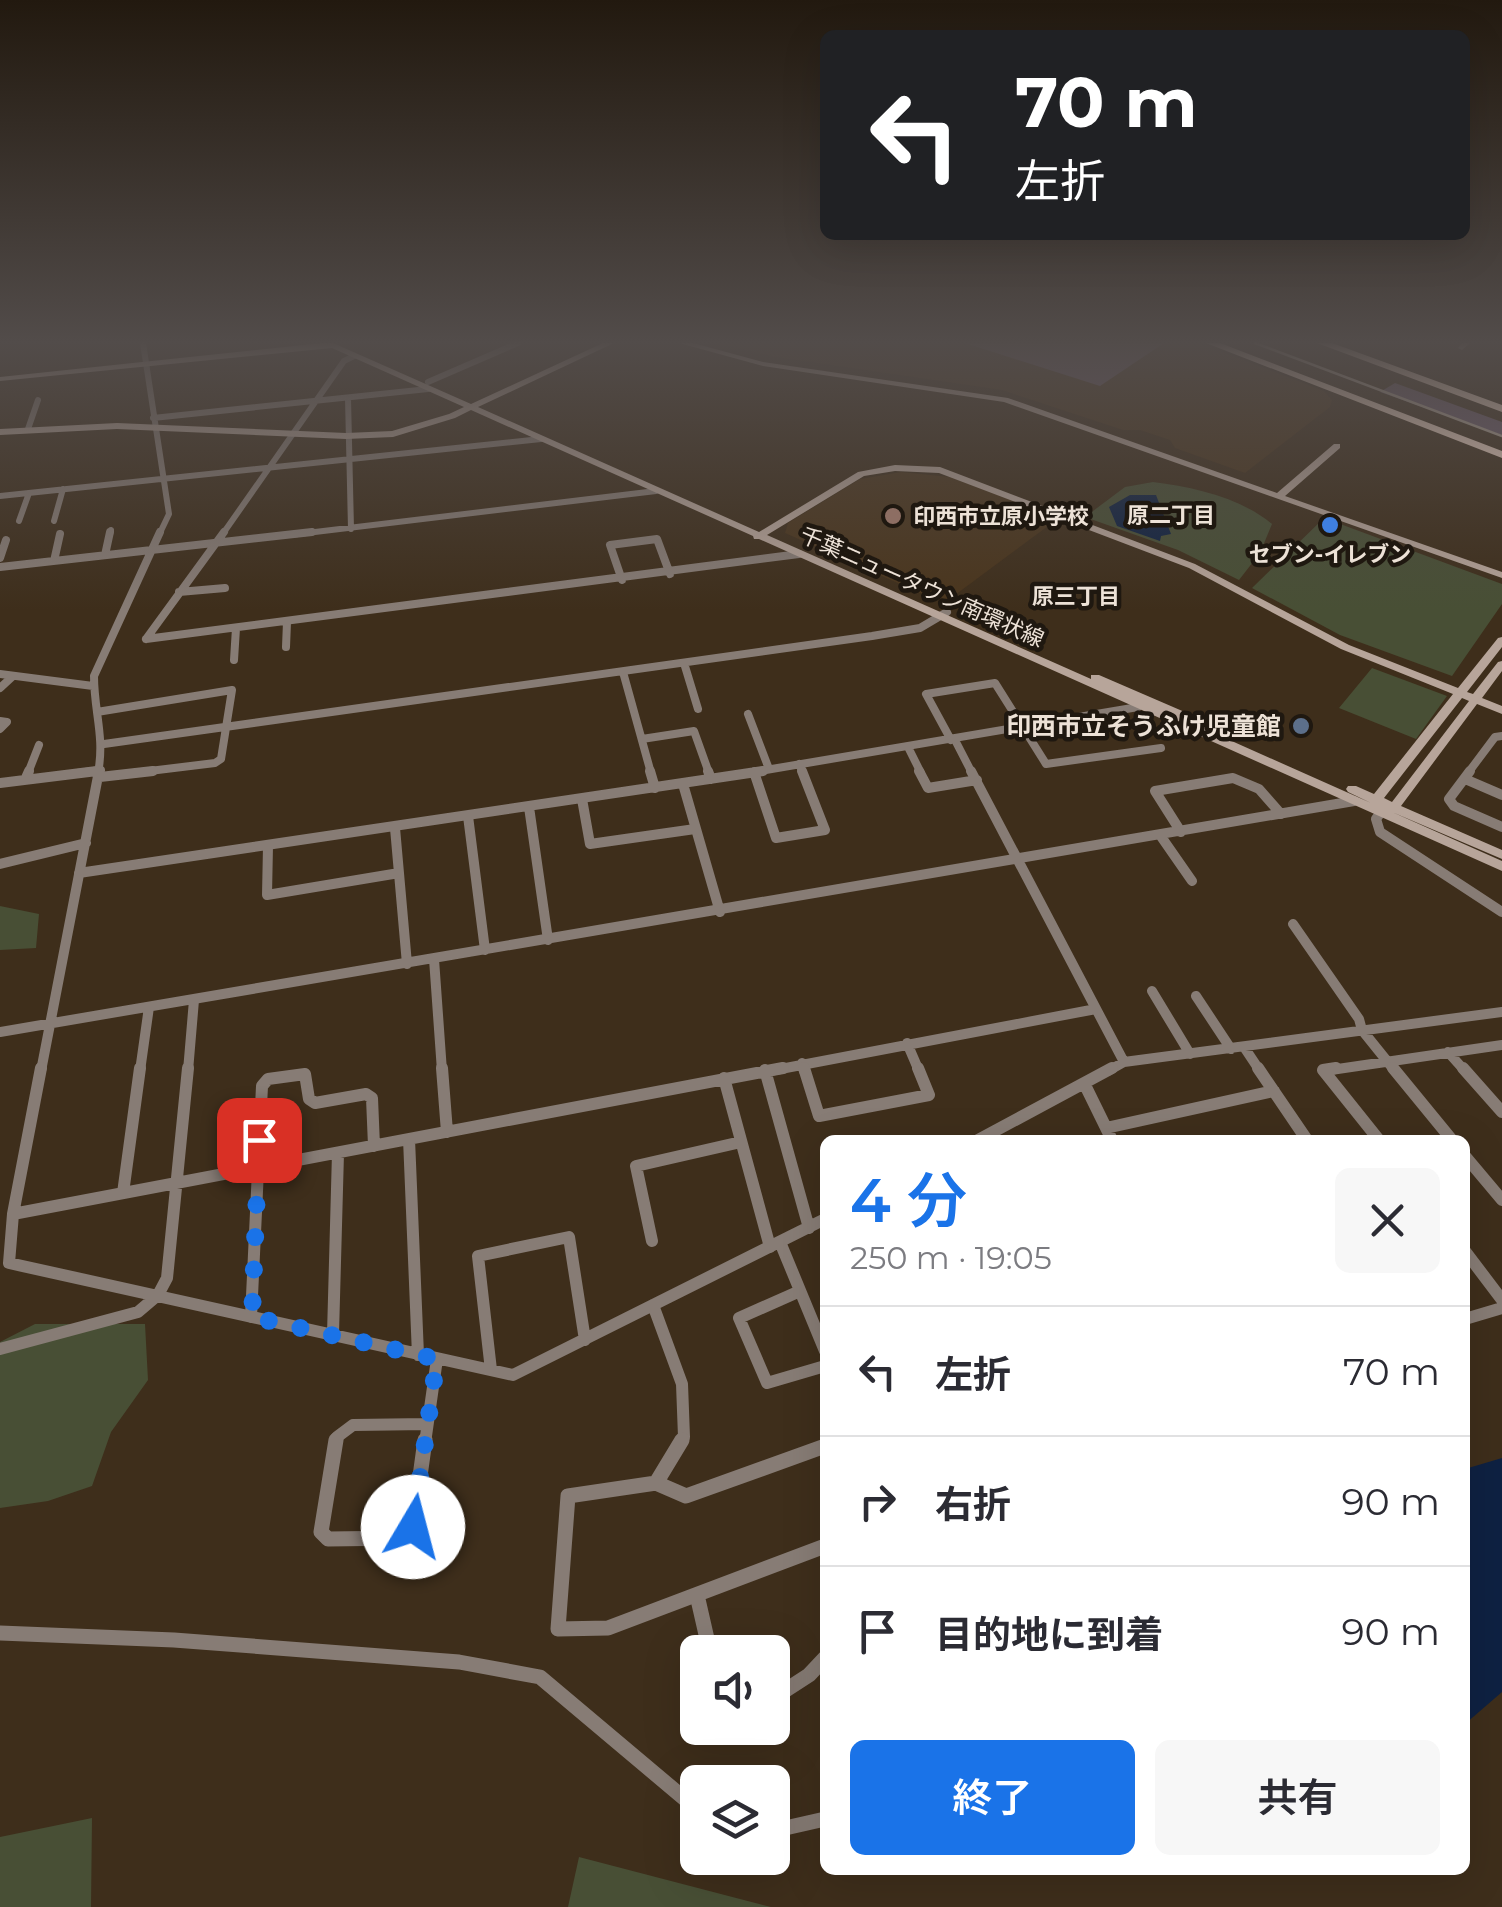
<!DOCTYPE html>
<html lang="ja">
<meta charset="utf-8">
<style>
body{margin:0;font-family:Montserrat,"Noto Sans JP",sans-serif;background:#f7f7f7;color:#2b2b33;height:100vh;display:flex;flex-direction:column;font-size:38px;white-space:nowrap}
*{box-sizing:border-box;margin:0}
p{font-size:32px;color:#7c7c81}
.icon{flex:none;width:55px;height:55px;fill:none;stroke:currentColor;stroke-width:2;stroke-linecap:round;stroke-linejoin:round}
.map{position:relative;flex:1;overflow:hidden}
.side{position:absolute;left:820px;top:1135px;width:650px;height:740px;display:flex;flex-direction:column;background:#fff;border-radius:15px;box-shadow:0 10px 40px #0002}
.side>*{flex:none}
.hud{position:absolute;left:820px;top:30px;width:650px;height:210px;border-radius:15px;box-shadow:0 10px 40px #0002;background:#202124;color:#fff;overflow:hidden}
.buttons{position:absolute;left:680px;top:1635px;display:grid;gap:20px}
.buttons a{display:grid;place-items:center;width:110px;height:110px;border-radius:15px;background:#fff;box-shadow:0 10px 40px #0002;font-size:50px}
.pin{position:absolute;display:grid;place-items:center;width:85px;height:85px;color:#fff;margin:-42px;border-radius:20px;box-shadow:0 5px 15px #0006}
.me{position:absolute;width:110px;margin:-55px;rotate:8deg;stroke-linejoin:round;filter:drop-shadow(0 0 8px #0008)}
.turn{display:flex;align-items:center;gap:35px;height:210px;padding:0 30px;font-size:45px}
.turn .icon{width:130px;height:130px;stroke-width:2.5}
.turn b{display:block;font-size:70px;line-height:85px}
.round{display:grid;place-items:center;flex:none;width:105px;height:105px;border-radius:15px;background:#f7f7f7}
.headline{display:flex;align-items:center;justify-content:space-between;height:170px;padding:0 30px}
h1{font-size:60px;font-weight:600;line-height:75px;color:#1a73e8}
.action{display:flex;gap:20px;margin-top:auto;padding:20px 30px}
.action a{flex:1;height:115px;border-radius:15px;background:#1a73e8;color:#fff;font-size:40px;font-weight:600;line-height:115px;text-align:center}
.action a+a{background:#f7f7f7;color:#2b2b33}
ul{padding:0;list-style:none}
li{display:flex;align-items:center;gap:30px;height:130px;padding:0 30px;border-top:2px solid #e1e1e2}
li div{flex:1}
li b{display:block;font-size:38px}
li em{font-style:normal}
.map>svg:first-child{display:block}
</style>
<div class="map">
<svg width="1502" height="1907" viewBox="0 0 1502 1907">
<rect width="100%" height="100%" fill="#3e2e1b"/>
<!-- built -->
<path fill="#4a351c" d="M714 343H1199L1324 391 1332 400 1330 407 1245 473 1175 448 1170 440 1140 430H1123L1002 390 776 357Z
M901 472 950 477 1059 518 951 598 936 600 785 533 788 523 860 479Z"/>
<!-- green -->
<path fill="#484f35" d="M1153 482C1194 487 1241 498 1272 524L1260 553 1239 580 1178 550 1085 517 1125 487Z
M1324 518 1502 584V604L1452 676 1340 635 1252 588Z
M1372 668 1447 696 1416 739 1339 708Z
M0 906 39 914 36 948 0 950Z
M35 1324H145L148 1380 111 1432 92 1486 48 1501 0 1508V1342Z
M92 1818 91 1907H0V1837Z
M579 1857 771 1907H568Z"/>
<!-- water -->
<path fill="#0e2142" d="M1130 495H1156L1171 534 1161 536 1160 541 1117 526 1109 507Z
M1502 1458V1692L1465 1724V1469Z"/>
<!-- building -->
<path fill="#6e5c70" d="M965 343H1164L1100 386Z
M1395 383 1502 422V435L1380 392Z"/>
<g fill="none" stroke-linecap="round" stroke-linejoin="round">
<!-- street-far4 -->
<path stroke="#877c75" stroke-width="6" d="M143 343 169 514 159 535
M428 382 518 343
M348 398 351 529
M153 418 428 389
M28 429 38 400
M0 496 541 439
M19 521 29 493
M54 521 63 489
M110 535 111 530
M222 535 344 361 354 356
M290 535 656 491"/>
<!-- street-far3 -->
<path stroke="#877c75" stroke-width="8" d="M105 555 110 532
M0 558 6 540
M54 561 60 534
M0 567 312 532
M622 580 610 545 657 539 670 574
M179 592 225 588
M146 639 799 554
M146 639 224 532
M286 647 287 622
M234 660 236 628
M684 663 698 709
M623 672 651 773
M0 674 93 686
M0 688 13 676
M97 712 232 690 221 759 215 763 133 773
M748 714 769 769
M0 721 7 722 0 729
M642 739 694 731 709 773
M951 740 926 694 995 683 1046 764 1161 748
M955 740 972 773
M104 744 872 636 920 628 947 612
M908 747 921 773
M799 764 803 773
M28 773 39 745
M77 773 101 770
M98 773C105 737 94 712 94 676L160 532
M748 773 1138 707
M1468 773 1495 737 1502 736"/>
<!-- street-far2 -->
<path stroke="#877c75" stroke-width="10" d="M650 771 655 788
M708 771 711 779
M919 771 928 788 977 780
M971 771 1124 1062
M1470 771 1449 799 1454 806 1502 827
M754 772 776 838 825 830 802 771
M100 777 153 771
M1465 779 1502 795
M25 780 29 771
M0 783 97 771
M683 784 720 912
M582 799 590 844 695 829
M529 807 548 940
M1381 812 1376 819 1380 832 1502 912
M468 816 485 950
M395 828 407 964
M1181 832 1155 791 1233 778 1259 789 1281 814
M1160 835 1192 881
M268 846 267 895 399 873
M0 864 86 843
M79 873 763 771
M1293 924 1359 1019 1362 1030 1395 1071
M434 959 442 1071
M1152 991 1190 1054
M1196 996 1231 1049
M0 1032 1354 801
M907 1043 919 1071
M1244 1047 1260 1071
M1448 1052 1465 1071
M802 1063 804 1071
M41 1071 99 771
M140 1071 149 1007
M188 1071 194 1000
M770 1071 1096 1009
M1108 1071 1124 1062 1502 1012
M1324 1071 1502 1045"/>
<!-- street-far1 -->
<path stroke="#877c75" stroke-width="12" d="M41 1068 13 1214 9 1263 513 1375 825 1219
M442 1068 447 1132
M804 1068 819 1116 929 1095 918 1068
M1258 1068 1307 1140
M1336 1068 1323 1070 1379 1140
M1393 1068 1452 1140
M1463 1068 1502 1112
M765 1070 809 1228
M724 1078 770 1247
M1085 1085 1112 1140
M1106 1128 1274 1091
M409 1139 418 1355
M978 1140 1112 1068
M1465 1156 1502 1200
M123 1193 140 1068
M13 1214 783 1068
M652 1241 636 1166 741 1142
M780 1242 825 1351
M1465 1251 1502 1300
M800 1291 739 1318 767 1383 825 1366
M653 1305 682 1384 684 1437 680 1443
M251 1317 262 1086 268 1079 305 1074 309 1099 315 1103 366 1094 372 1098 374 1146
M1465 1319 1502 1308
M333 1334 338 1153
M0 1349 138 1312 158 1295 167 1278 188 1068
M491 1370 478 1256 569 1237 585 1340
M336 1443 337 1437 353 1425 427 1424
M425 1443 437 1359"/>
<!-- street -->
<path stroke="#877c75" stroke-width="15" d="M336 1440 321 1532 328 1539 406 1538 413 1527 425 1440
M825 1446 686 1496 656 1483 568 1496 558 1629 608 1628 825 1546
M656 1483 682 1440
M697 1595 710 1652
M0 1633 174 1640 459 1662 540 1677 698 1810
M772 1699 809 1675 825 1658
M772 1831 825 1819"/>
<!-- secondary -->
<path fill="#b7a59a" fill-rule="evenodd" d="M322 343H333L471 404 603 343H614L478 407 759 532 858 472 895 465 940 467 1195 564 1349 645 1458 688 1498 638 1502 637V647L1467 692 1473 694 1498 662 1502 661V671L1482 698 1502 706V714L1477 704 1401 806 1502 850V859L1392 812 1502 861V871L759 539H754L753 536 471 410 455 418 393 437 346 439 117 429 0 435V429L117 423 346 433 392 431 449 414 464 407 332 348 0 381V377ZM895 471 939 473 1189 568 1341 649 1453 694 1374 794 1356 786H1348L1346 789 1348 792 1371 803 1225 738H1231V732L1099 675H1091V679L767 535 864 476ZM1462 698 1469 701 1392 802 1384 798Z
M679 343H693L763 362 1008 398 1277 493 1334 444H1340V448L1285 496 1502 572V578L1004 402 763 366Z
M1462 343H1470L1462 350 1458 348Z"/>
<!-- highway -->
<path fill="#ffe3d2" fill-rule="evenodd" d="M1206 343H1220L1502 451V458Z
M1317 343H1332L1502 405V412Z"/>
<!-- rail -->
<path stroke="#baada0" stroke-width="2.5" d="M1255 343 1502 436"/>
</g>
<!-- sky -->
<linearGradient id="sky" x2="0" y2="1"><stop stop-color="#22190f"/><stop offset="0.56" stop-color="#524c4a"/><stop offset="1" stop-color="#524c4a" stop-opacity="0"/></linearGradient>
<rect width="1502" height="610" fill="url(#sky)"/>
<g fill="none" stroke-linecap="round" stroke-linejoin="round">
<!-- route -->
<path stroke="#1a73e8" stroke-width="18" stroke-dasharray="0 32.4" d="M259 1140 252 1317 437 1359 413 1527"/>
</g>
<!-- markers -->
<circle fill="#8d6e63" stroke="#1f1810" stroke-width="4" cx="893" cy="516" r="10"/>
<circle fill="#3f7fe0" stroke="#1f1810" stroke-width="4" cx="1330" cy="525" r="10"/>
<circle fill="#5c6f8a" stroke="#1f1810" stroke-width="4" cx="1301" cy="726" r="10"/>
<g text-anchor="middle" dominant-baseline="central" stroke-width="9" stroke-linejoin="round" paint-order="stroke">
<!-- far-neighbourhood labels -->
<g font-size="22" font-weight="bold" fill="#ede2d7" stroke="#1f1810">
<text x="1171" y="515">原二丁目</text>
<text x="1076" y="596">原三丁目</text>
</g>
<!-- far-poi labels -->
<g font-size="22" font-weight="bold" fill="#ede2d7" stroke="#1f1810" text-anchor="start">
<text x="913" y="516">印西市立原小学校</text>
<text x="1330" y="554" text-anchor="middle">セブン-イレブン</text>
</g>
<!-- far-street labels -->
<g font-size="22" fill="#ede2d7" stroke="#1f1810">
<text transform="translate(922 587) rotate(24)">千葉ニュータウン南環状線</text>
</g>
<!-- poi labels -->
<g font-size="25" font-weight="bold" fill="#ede2d7" stroke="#1f1810" text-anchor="end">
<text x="1281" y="726">印西市立そうふけ児童館</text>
</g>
</g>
</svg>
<div class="buttons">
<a><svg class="icon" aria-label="sound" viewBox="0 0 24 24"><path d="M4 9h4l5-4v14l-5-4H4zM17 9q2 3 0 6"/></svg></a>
<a><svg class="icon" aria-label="layers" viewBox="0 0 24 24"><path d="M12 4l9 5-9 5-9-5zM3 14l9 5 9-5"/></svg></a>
</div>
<div class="pin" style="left:259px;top:1140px;background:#d93025"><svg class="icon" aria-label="arrive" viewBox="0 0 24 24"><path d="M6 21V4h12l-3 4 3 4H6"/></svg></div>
<svg class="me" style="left:413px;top:1527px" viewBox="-20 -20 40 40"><circle r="19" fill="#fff"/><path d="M0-13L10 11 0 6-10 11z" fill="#1a73e8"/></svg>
<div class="hud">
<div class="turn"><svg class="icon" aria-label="left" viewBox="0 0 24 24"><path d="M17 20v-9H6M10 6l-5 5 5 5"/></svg><div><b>70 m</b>左折</div></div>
</div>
<section class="side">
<div class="headline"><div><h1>4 分</h1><p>250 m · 19:05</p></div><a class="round"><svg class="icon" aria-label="close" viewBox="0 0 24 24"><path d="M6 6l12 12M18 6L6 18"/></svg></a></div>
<ul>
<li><svg class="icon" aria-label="left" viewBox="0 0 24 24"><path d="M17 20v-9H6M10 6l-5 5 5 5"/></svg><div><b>左折</b></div><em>70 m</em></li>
<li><svg class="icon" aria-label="right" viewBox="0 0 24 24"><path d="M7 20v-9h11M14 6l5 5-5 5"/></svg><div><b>右折</b></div><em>90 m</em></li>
<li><svg class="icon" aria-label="arrive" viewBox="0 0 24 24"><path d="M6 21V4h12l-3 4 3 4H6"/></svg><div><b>目的地に到着</b></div><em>90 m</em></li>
</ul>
<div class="action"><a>終了</a><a>共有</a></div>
</section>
</div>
